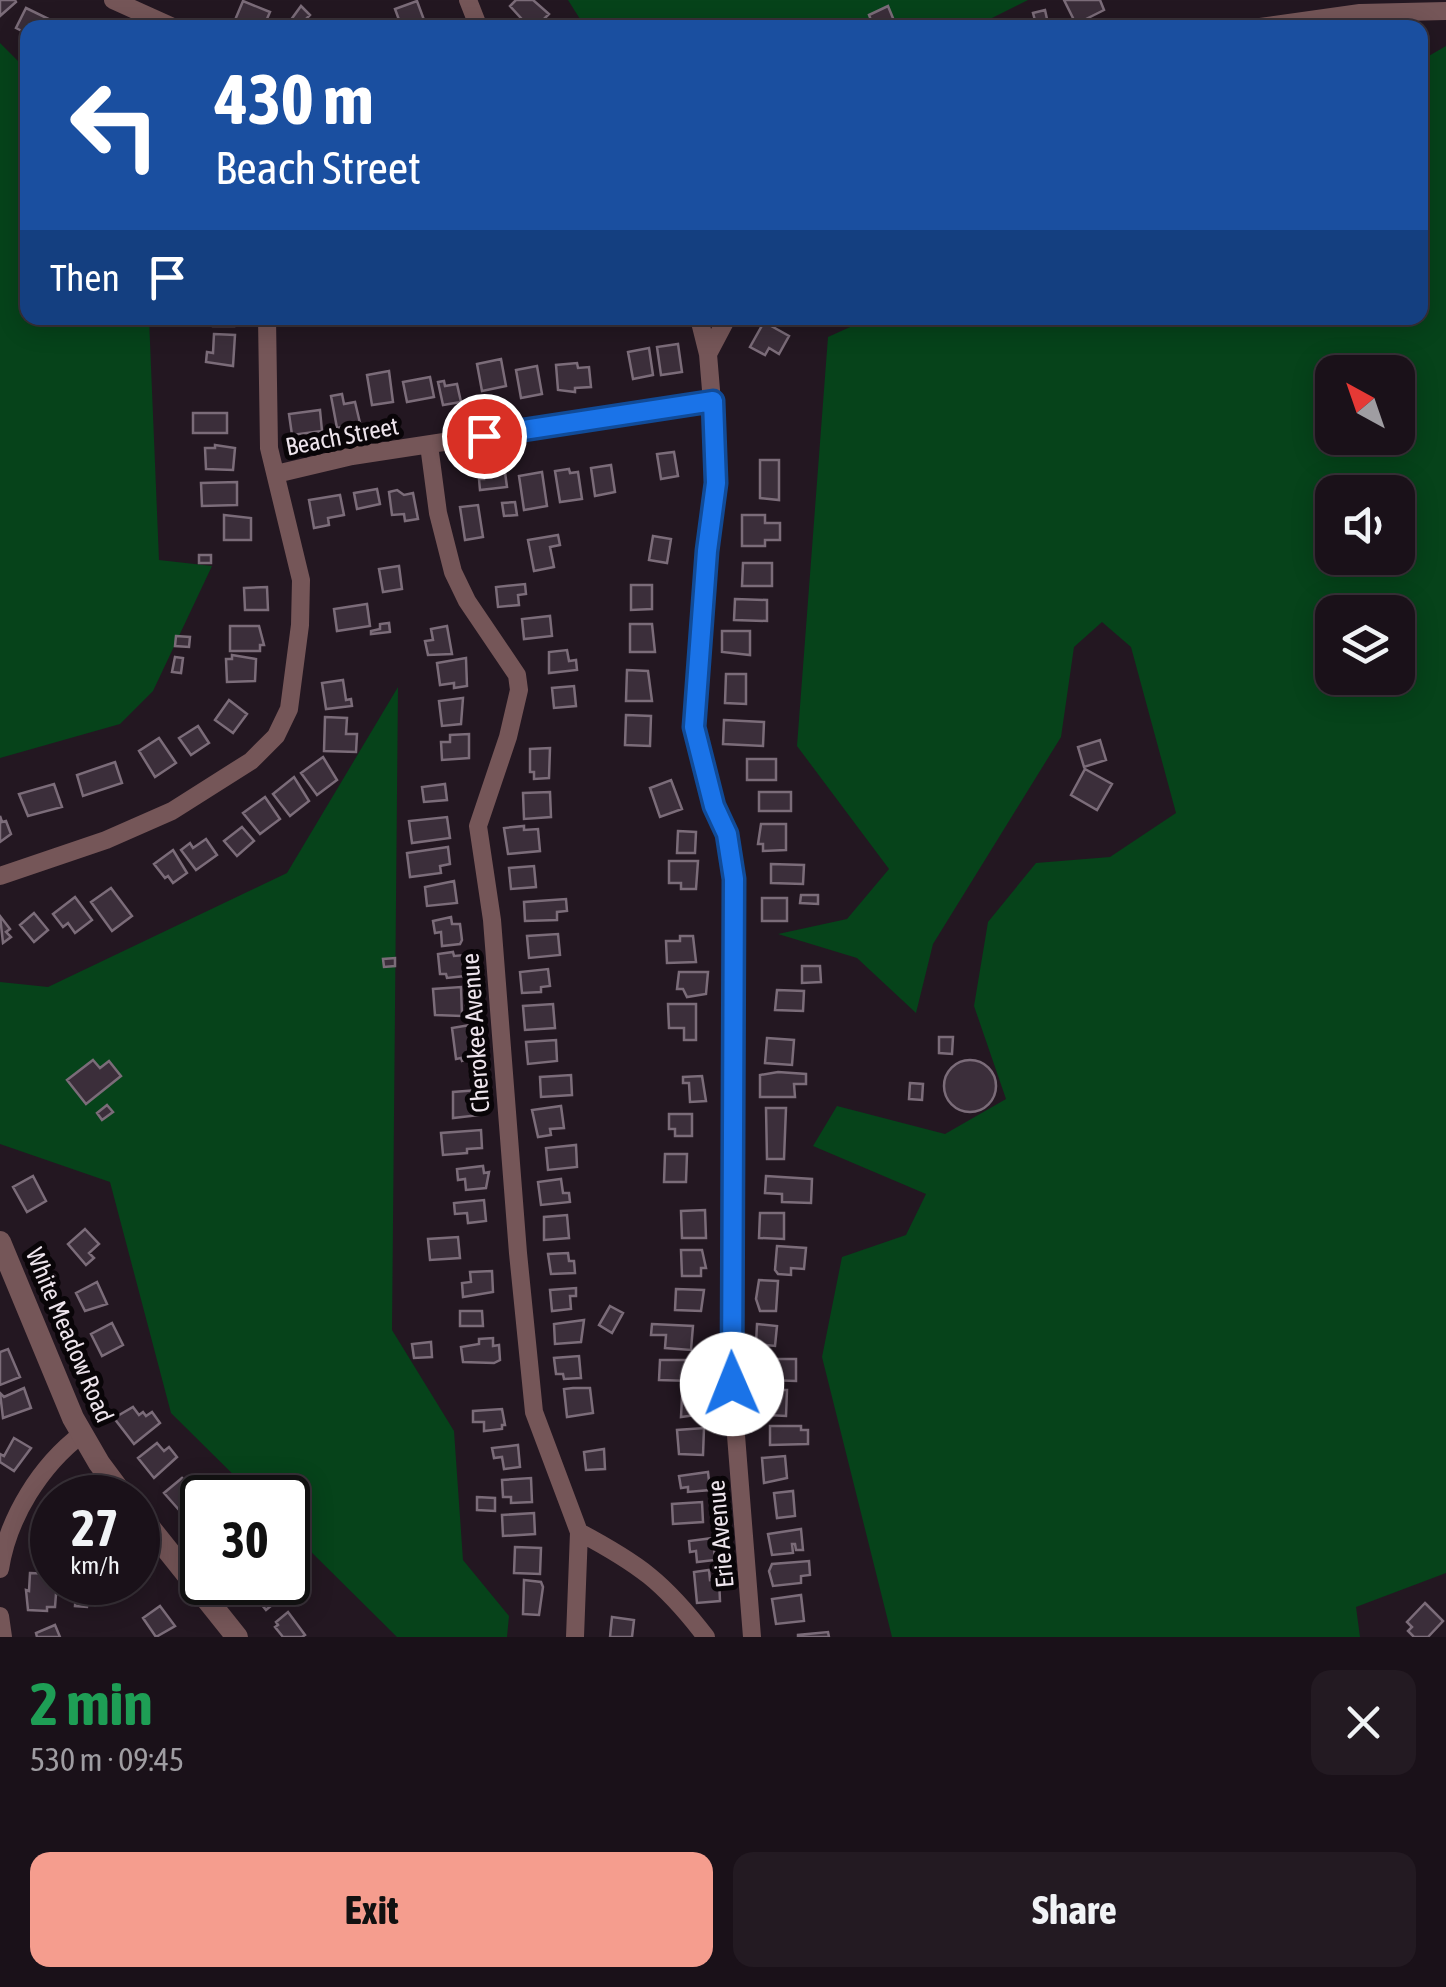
<!DOCTYPE html>
<meta charset="utf-8">
<style>
body{margin:0;font-family:"Asap Condensed",sans-serif;background:#231a22;color:#f1f3f6;height:100vh;display:flex;flex-direction:column;font-size:38px;white-space:nowrap}
*{box-sizing:border-box;margin:0}
p{font-size:32px;color:#9f9da2}
.icon{flex:none;width:55px;height:55px;fill:none;stroke:currentColor;stroke-width:2;stroke-linecap:round;stroke-linejoin:round}
.map{position:relative;height:1637px;overflow:hidden}
.side{display:flex;flex-direction:column;background:#1a1119;flex:1}
.side>*{flex:none}
.hud{position:absolute;left:20px;top:20px;width:1408px;height:305px;border-radius:20px;box-shadow:0 5px 25px #0003,0 0 0 2px #383138;background:#1a4fa0;color:#fff;overflow:hidden}
.needle{width:65px;rotate:320deg}
.fabs{position:absolute;left:1315px;top:355px;display:grid;gap:20px}
.fabs a{display:grid;place-items:center;width:100px;height:100px;border-radius:20px;background:#1a1119;box-shadow:0 5px 25px #0003,0 0 0 2px #383138;font-size:50px}
.speed{position:absolute;left:30px;top:1475px;display:flex;gap:20px;font-size:50px;font-weight:700;text-align:center}
.speed>*{display:grid;place-content:center;width:130px;height:130px;border-radius:50%;background:#1a1119;box-shadow:0 5px 25px #0003,0 0 0 2px #383138;line-height:1}
.speed small{font-size:25px;font-weight:400}
.speed .limit{border:5px solid #111;border-radius:15px;background:#fff;color:#111}
.pin{position:absolute;display:grid;place-items:center;width:85px;height:85px;color:#fff;margin:-42px;border:5px solid #fff;border-radius:50%;box-shadow:0 2px 10px #0007}
.me{position:absolute;width:110px;margin:-55px;rotate:359deg;stroke-linejoin:round;filter:drop-shadow(0 0 8px #0008)}
.turn{display:flex;align-items:center;gap:35px;height:210px;padding:0 30px;font-size:45px}
.turn .icon{width:130px;height:130px;stroke-width:2.5}
.turn b{display:block;font-size:70px;line-height:85px}
.then{display:flex;align-items:center;height:95px;padding:0 30px;background:#0003;gap:20px;font-size:38px}
.round{display:grid;place-items:center;flex:none;width:105px;height:105px;border-radius:20px;background:#231a22}
.head{display:flex;align-items:center;justify-content:space-between;height:170px;padding:0 30px}
h1{font-size:60px;font-weight:700;line-height:75px;color:#1e9e55}
.primary-button{display:flex;gap:20px;margin-top:auto;padding:20px 30px}
.primary-button a{flex:1;height:115px;border-radius:20px;background:#f59d8e;color:#111;font-size:40px;font-weight:700;line-height:115px;text-align:center}
.primary-button a+a{background:#231a22;color:#f1f3f6}
.map>svg:first-child{display:block}
</style>
<div class="map">
<svg width="1446" height="1637" viewBox="0 0 1446 1637">
<rect width="100%" height="100%" fill="#231721"/>
<!-- green -->
<path fill="#06431a" fill-rule="evenodd" d="M568 0H1028L972 28 585 27Z
M0 43 27 70 28 318H149L159 560 212 566 153 691 120 724 0 758Z
M1446 46V1573L1356 1607 1360 1637H892L822 1357 842 1257 906 1235 926 1194 813 1146 837 1106 945 1134 1006 1099 974 1006 988 922 1036 863 1110 857 1176 813 1131 647 1102 622 1074 647 1061 737 933 944 916 1013 857 958 778 934 847 919 889 869 797 746 828 337 870 318H1420V61ZM1332 372H1398V438H1332ZM1332 492H1398V558H1332ZM1332 612H1398V678H1332Z
M398 687 392 1330 454 1431 463 1560 509 1616 507 1637H397L288 1529V1498L256 1497 171 1413 110 1182 0 1144V982L48 987 287 873Z"/>
<!-- building -->
<path fill="#3b2e3a" stroke="#7b6c79" stroke-width="2.5" d="M0 0H15L16 2 0 16Z
M516 0H533L549 14 535 28H530L510 6Z
M1064 0H1100L1104 10 1076 24Z
M243 1 270 12 263 28H253L235 20Z
M417 1 427 28H402L395 9Z
M301 6 310 15 306 19 314 27 285 28Z
M888 6 897 28H874L869 15Z
M26 8 55 22 52 28H28V34L16 28Z
M1045 10 1049 28H1037L1033 13Z
M213 318H233L234 326H213Z
M764 322 789 336 779 354 769 348 765 355 750 347Z
M214 334 235 335 233 366 206 362 207 352 213 353Z
M678 344 682 372 661 375 657 347Z
M649 348 653 375 633 379 628 352Z
M501 359 506 386 482 391 477 364Z
M577 363 578 368 589 367 591 387 575 388V392L558 390 556 365Z
M537 366 542 394 521 398 516 370Z
M389 371 393 402 372 405 367 375Z
M430 377 434 397 407 402 403 382Z
M444 381 445 386 457 384 461 402 443 405 438 382Z
M342 394 344 404 355 402 360 423 337 428 331 396Z
M320 410 322 431 292 435 289 414Z
M193 413H227V433H193Z
M215 445 235 448 233 470 206 469 205 448H215Z
M674 452 678 476 661 479 657 454Z
M760 460H779V500L760 498Z
M504 465 507 487 480 490 479 479H484L483 471Z
M611 465 615 492 595 496 591 468Z
M569 469 570 473 578 472 582 499 560 502 555 471Z
M542 472 547 506 524 510 519 476Z
M237 482V505L202 506 201 483Z
M377 489 380 504 357 509 354 493Z
M397 490 404 495 413 493 418 519 405 521 404 514 392 515 389 492Z
M340 495 344 515 328 518 329 525 314 528 309 500Z
M515 502 517 515 504 516 502 503Z
M478 505 483 537 465 540 460 507Z
M224 515 251 518V540H224Z
M742 515H765V523H780V540H765V546H742Z
M558 535 560 545 550 547 554 567 534 571 528 540Z
M653 536 671 539 667 563 649 560Z
M199 555H211V563H199Z
M743 563H772V586H742Z
M399 566 402 589 383 592 379 569Z
M525 584 526 594 518 595 519 605 498 607 496 587Z
M631 585H652V609L631 610Z
M267 587 268 610H245L244 588Z
M735 599 767 600V621L734 620Z
M367 604 370 626 337 631 334 609Z
M550 616 552 636 524 639 522 619Z
M389 623 390 632 371 634V631L380 629V624Z
M630 624H652L655 652H630Z
M230 626H259L264 645H260V651H230Z
M447 626 452 654 428 655 425 641 433 640 431 629Z
M722 631H750V655L722 652Z
M176 636 190 637 189 647 175 646Z
M567 650 569 661 576 660 577 670 549 673V652Z
M232 655 256 659 255 681 227 682 226 659H232Z
M175 657 183 658 181 673 172 672Z
M466 658 467 686 454 688V683L440 685 437 663Z
M627 670 648 671 652 701H626Z
M726 674H746V704L725 703Z
M343 680 346 700 351 699 352 706 326 709 322 683Z
M574 686 576 706 554 708 552 688Z
M463 698 461 724 442 726 439 701Z
M229 700 247 714 233 733 215 720Z
M626 715 651 716 650 746 625 745Z
M325 717 347 718 346 734H357L356 752 324 751Z
M724 720 764 722 763 746 723 744Z
M198 726 209 743 191 755 179 738Z
M469 734V758L442 760 441 742H450V735Z
M159 738 176 763 155 777 139 751Z
M1100 740 1106 760 1084 767 1078 747Z
M550 748 549 778 534 779V772H530V749Z
M323 757 337 780 317 795 301 773Z
M747 759H776V780H747Z
M115 762 122 783 83 796 77 775Z
M1085 769 1112 784 1097 810 1071 795Z
M294 777 309 801 290 816 273 794Z
M671 780 682 809 660 817 650 788Z
M54 784 62 807 28 816 19 794Z
M445 784 447 800 424 802 422 787Z
M550 792 551 817 524 819 523 793Z
M759 792H791V811H759Z
M265 797 280 819 260 834 243 813Z
M0 816 2 822 6 821 11 834 0 842Z
M447 817 450 838 412 843 409 821Z
M761 824H786V850L763 851V844H758Z
M524 826V830L538 829 540 851 508 854 504 828Z
M242 827 254 841 237 856 224 841Z
M678 831 696 832 695 853H677Z
M206 839 217 855 196 870 181 850 190 843 193 848Z
M448 847 450 864 440 866 441 873 410 877 407 853Z
M173 850 187 873 173 883 168 876 165 878 154 864Z
M669 861H698L696 889H681V883H669Z
M771 864 804 865 803 884 771 883Z
M534 866 536 887 511 889 509 868Z
M454 881 457 903 427 906 425 887Z
M111 888 132 916 112 931 91 902Z
M801 895H818V904L800 903Z
M75 897 92 920 75 933 68 923 63 927 53 914Z
M762 898H787V921H762Z
M566 899 567 911 557 912V920L525 921 524 902Z
M34 913 48 930 34 942 20 925Z
M0 916 10 929 6 932 11 937 3 943Z
M451 917 452 924H460L462 940 460 944 442 946 441 932 435 933 433 921Z
M558 934 560 955 529 958 527 936Z
M680 936H693L696 962 667 963 666 941H680Z
M453 952 454 956 465 955 467 971 465 976 447 978 446 974H440L438 954Z
M395 958V966L384 967 383 959Z
M802 966H820L821 982 802 983Z
M548 969 550 986 541 987V992L522 993 520 972Z
M679 972H708L706 994 687 997 683 989H677Z
M461 987 462 1016 435 1015 433 989Z
M777 990 804 991 803 1011 775 1010Z
M553 1004 555 1028 525 1030 523 1006Z
M668 1004H696V1040H684V1028H669Z
M470 1025 473 1057 462 1061 461 1058 456 1059 452 1028Z
M939 1037H953L952 1054 939 1053Z
M767 1038 794 1040 792 1065 765 1063Z
M556 1040 557 1061 528 1064 526 1042Z
M944 1086a26 26 0 1 1 52 0a26 26 0 1 1-52 0Z
M93 1060 100 1068 109 1061 121 1076 86 1104 67 1080Z
M778 1072 806 1074V1084H794L795 1097H760V1075Z
M571 1075 572 1095 541 1097 540 1077Z
M702 1076 706 1101 690 1102 689 1083H683V1077Z
M910 1083 923 1084 922 1100 909 1099Z
M478 1090 480 1115 453 1118V1092Z
M107 1105 113 1112 102 1120 97 1113Z
M561 1106 564 1128 550 1129 551 1135 538 1137 532 1110Z
M766 1108H786L784 1159H767Z
M669 1114H692V1136H675V1129H669Z
M481 1130 482 1148 467 1149V1153L443 1155 441 1133Z
M576 1145 577 1167 548 1170 546 1148Z
M665 1154H687L686 1182H664Z
M483 1166 484 1173 489 1172 486 1188 466 1190 465 1179 458 1180 457 1169Z
M33 1176 46 1201 27 1212 13 1187Z
M766 1176 812 1179 811 1203 782 1202V1194L765 1193Z
M561 1179 563 1193H569L570 1202 541 1205 538 1182Z
M484 1200 486 1221 468 1223 467 1213 455 1214 454 1203Z
M705 1210 706 1238H682L681 1211Z
M760 1213H784V1239L759 1238Z
M567 1215 569 1238 544 1240V1217Z
M85 1229 99 1244 89 1253 94 1258 86 1265 68 1244Z
M458 1237 460 1258 430 1260 428 1239Z
M777 1246 806 1248 804 1269 791 1268V1275L778 1274 775 1270Z
M681 1250H702L706 1268H701V1276H682Z
M568 1253 569 1261H574L575 1273 551 1274 548 1254Z
M492 1271 493 1292 463 1297 462 1283 471 1282 470 1272Z
M759 1280 778 1281 776 1311H760L756 1299Z
M97 1282 107 1304 85 1311 76 1293Z
M576 1288V1296H570L571 1309 552 1311 550 1290Z
M676 1289 704 1290 701 1311 675 1310Z
M610 1306 623 1313 612 1333 599 1325Z
M460 1311H482L483 1326H460Z
M584 1320 581 1342 555 1344 554 1324Z
M112 1323 123 1345 102 1356 91 1334Z
M652 1324 693 1326 691 1350 665 1348 666 1335H651Z
M757 1324 777 1326 775 1346 756 1344Z
M493 1338V1346L499 1345 500 1360 494 1363 463 1362 461 1347 479 1344V1339Z
M431 1342 432 1357 414 1358 412 1344Z
M8 1349 20 1377 0 1385V1352Z
M579 1356 581 1378 564 1379 563 1374H556L554 1358Z
M767 1359H796V1381L767 1380Z
M660 1360H692V1381L659 1380Z
M24 1388 31 1408 3 1418 0 1393 4 1397Z
M573 1388H590L593 1413 567 1417 564 1389Z
M768 1390H787L786 1416 767 1415Z
M682 1397 704 1398V1414L681 1417Z
M133 1407 139 1415 143 1412 146 1416 152 1412 160 1423 134 1444 114 1418Z
M502 1409 505 1425H502V1429L484 1431V1422H473V1411Z
M770 1426H801V1430H808V1444L770 1445Z
M704 1428 703 1455 679 1454 677 1430Z
M14 1438 31 1448 14 1471 0 1462V1454L4 1456Z
M157 1443 164 1451 169 1447 177 1457 154 1478 138 1458Z
M518 1445 520 1467 504 1469 502 1457 494 1458 492 1448Z
M604 1449 605 1469 586 1470 584 1452Z
M785 1456 787 1478 764 1483 762 1458Z
M708 1472 710 1490 688 1492V1487L681 1488 679 1476Z
M182 1478 188 1484 195 1478 205 1490 180 1511 164 1493Z
M531 1478 532 1502 511 1503V1497H503L502 1480Z
M74 1485 88 1498H63Z
M793 1491 795 1516 777 1518 774 1493Z
M477 1497 495 1498V1511L477 1510Z
M702 1502 703 1522 673 1524 672 1504Z
M534 1513 535 1534 503 1536 502 1515Z
M49 1529 52 1530V1562L41 1558 44 1549 38 1546Z
M801 1529 803 1550H796L795 1544H792L793 1553 772 1555 768 1534Z
M713 1538 715 1560 697 1562 696 1551 690 1552 689 1541Z
M515 1547 541 1548 540 1574 514 1573Z
M809 1561 810 1575 801 1576V1583L773 1586 769 1571 772 1564Z
M709 1570 710 1580 719 1579 720 1601 697 1603 694 1572Z
M30 1573 52 1574V1582H65V1594H56L55 1607H47V1611L28 1610 26 1590 29 1591Z
M524 1580 541 1582 543 1587 539 1615 523 1614Z
M270 1582 275 1589 281 1584 288 1592 266 1610 244 1583Z
M76 1594 89 1595 87 1607 75 1606Z
M801 1595 804 1621 776 1624 772 1599Z
M1425 1603 1443 1621 1428 1637H1414L1408 1631 1412 1627 1407 1622Z
M160 1606 175 1626 156 1637 143 1618Z
M288 1612 305 1635 302 1637H283L275 1627 278 1625 276 1622Z
M612 1617 634 1620 632 1637H610Z
M55 1625 60 1637H37L36 1633Z
M828 1632 829 1637H798V1635Z"/>
<g fill="none" stroke-linecap="round" stroke-linejoin="round">
<!-- minor -->
<path stroke="#755658" stroke-width="18" d="M113 0 175 28
M468 0 479 28
M1253 28 1360 13 1446 11
M699 318 708 354 717 462 693 727 714 806 727 833 734 879 732 1385 752 1637
M708 354 727 318
M429 445 438 513 453 572 467 601 517 675 519 690 508 737 478 826 492 920 518 1253 534 1412 579 1532 575 1637
M276 474 352 456 713 401
M0 876 106 840 172 811 251 761 276 736 289 709 300 625 301 580 269 448 267 318
M579 1532C639 1564 664 1582 706 1637
M0 1569C8 1517 41 1465 82 1434
M0 1616 3 1637"/>
<!-- tertiary -->
<path stroke="#755658" stroke-width="22" d="M0 1242 73 1418 99 1463 125 1498
M138 1513 237 1637"/>
</g>
<g fill="none" stroke-linecap="round" stroke-linejoin="round">
<defs>
<path id="route" d="M484 436 713 401 716 483 707 551 694 727 714 806 727 834 734 879 732 1384"/>
</defs>
<!-- route casing -->
<use href="#route" stroke="#114b97" stroke-width="25"/>
<!-- route -->
<use href="#route" stroke="#1a73e8" stroke-width="18"/>
</g>
<g text-anchor="middle" dominant-baseline="central" stroke-width="10" stroke-linejoin="round" paint-order="stroke">
<!-- street labels -->
<g font-size="25" fill="#ede4ec" stroke="#090508">
<text transform="translate(342 436) rotate(-11)">Beach Street</text>
<text transform="translate(475 1033) rotate(-94)">Cherokee Avenue</text>
<text transform="translate(70 1335) rotate(67)">White Meadow Road</text>
<text transform="translate(720 1534) rotate(-95)">Erie Avenue</text>
</g>
</g>
</svg>
<div class="fabs">
<a><svg class="needle" viewBox="-14 -14 28 28"><path d="M0-13l5 13h-10z" fill="#e53935"/><path d="M0 13l5-13h-10z" fill="#9f9da2"/></svg></a>
<a><svg class="icon" aria-label="sound" viewBox="0 0 24 24"><path d="M4 9h4l5-4v14l-5-4H4zM17 9q2 3 0 6"/></svg></a>
<a><svg class="icon" aria-label="layers" viewBox="0 0 24 24"><path d="M12 4l9 5-9 5-9-5zM3 14l9 5 9-5"/></svg></a>
</div>
<div class="speed"><div>27<small>km/h</small></div><div class="limit">30</div></div>
<div class="pin" style="left:484px;top:436px;background:#d93025"><svg class="icon" aria-label="arrive" viewBox="0 0 24 24"><path d="M6 21V4h12l-3 4 3 4H6"/></svg></div>
<svg class="me" style="left:732px;top:1384px" viewBox="-20 -20 40 40"><circle r="19" fill="#fff"/><path d="M0-13L10 11 0 6-10 11z" fill="#1a73e8"/></svg>
<div class="hud">
<div class="turn"><svg class="icon" aria-label="left" viewBox="0 0 24 24"><path d="M17 20v-9H6M10 6l-5 5 5 5"/></svg><div><b>430 m</b>Beach Street</div></div>
<div class="then">Then<svg class="icon" aria-label="arrive" viewBox="0 0 24 24"><path d="M6 21V4h12l-3 4 3 4H6"/></svg></div>
</div>
</div>
<section class="side">
<div class="head"><div><h1>2 min</h1><p>530 m · 09:45</p></div><a class="round"><svg class="icon" aria-label="close" viewBox="0 0 24 24"><path d="M6 6l12 12M18 6L6 18"/></svg></a></div>
<div class="primary-button"><a>Exit</a><a>Share</a></div>
</section>
